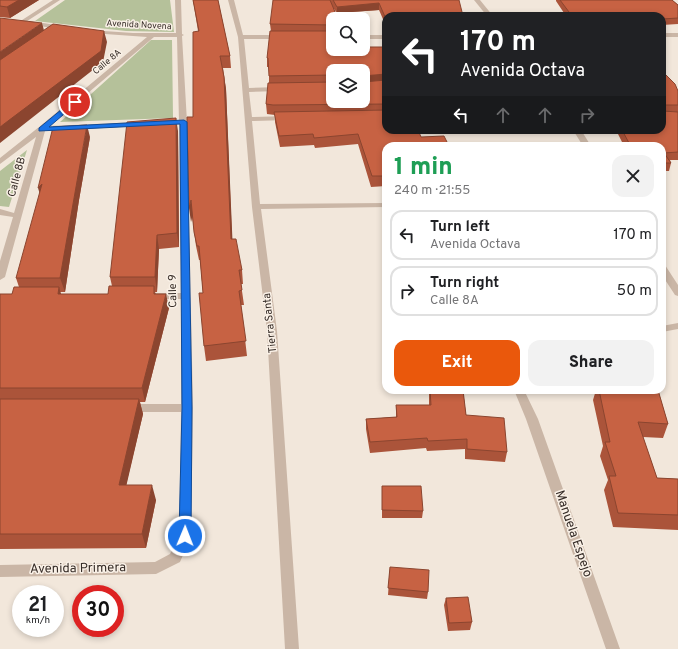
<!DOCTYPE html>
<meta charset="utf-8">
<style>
body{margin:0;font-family:Overpass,sans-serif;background:#f2f2f2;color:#202124;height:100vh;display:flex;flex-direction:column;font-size:15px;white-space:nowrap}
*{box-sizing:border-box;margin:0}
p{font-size:13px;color:#757577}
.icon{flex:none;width:22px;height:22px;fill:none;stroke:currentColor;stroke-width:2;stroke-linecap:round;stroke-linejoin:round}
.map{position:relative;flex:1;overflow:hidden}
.details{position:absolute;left:382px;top:142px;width:284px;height:252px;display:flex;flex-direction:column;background:#fff;border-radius:12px;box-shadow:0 2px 6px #0003}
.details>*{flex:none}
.top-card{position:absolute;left:382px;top:12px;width:284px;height:122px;border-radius:12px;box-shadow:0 2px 6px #0003;background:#202124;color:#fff;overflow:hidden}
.tools{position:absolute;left:326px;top:12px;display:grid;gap:8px}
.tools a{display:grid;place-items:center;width:44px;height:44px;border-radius:8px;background:#fff;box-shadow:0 2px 6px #0003;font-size:20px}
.speed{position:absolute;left:12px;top:585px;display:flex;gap:8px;font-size:20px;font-weight:700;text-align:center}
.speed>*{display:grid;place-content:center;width:52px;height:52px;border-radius:50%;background:#fff;box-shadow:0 2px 6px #0003;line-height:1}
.speed small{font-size:10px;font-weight:400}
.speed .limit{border:6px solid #d22;background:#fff;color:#111}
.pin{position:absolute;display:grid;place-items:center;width:34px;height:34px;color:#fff;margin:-17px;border:2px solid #fff;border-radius:50%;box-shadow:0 1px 4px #0007}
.me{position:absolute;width:44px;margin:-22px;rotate:1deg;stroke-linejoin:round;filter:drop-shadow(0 0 3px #0008)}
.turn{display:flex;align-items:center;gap:14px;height:84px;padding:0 12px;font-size:18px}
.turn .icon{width:52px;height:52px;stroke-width:2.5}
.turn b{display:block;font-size:28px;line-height:34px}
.lanes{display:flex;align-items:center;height:38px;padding:0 12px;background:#0003;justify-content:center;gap:20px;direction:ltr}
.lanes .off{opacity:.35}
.round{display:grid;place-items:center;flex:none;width:42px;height:42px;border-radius:12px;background:#f2f2f2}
.headline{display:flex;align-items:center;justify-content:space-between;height:68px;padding:0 12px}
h1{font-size:24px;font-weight:800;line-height:30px;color:#1e9e55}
.cta{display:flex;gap:8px;margin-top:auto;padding:8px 12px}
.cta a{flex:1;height:46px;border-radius:12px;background:#ea580c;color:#fff;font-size:16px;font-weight:800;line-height:46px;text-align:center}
.cta a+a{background:#f2f2f2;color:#202124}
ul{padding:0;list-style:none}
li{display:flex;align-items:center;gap:12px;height:50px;margin:0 8px 6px;padding:0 4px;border:2px solid #e0e0e0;border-radius:12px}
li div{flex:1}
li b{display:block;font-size:15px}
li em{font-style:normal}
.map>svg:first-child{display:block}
</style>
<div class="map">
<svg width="678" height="649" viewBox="0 0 678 649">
<rect width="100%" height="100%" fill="#f2e7db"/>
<!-- green -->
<path fill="#b5c19a" d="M65 0H170L174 32 126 31 35 21Z
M151 40H172L173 118 60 122Z
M27 150 9 207 0 206V171Z"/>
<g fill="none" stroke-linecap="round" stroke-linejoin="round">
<!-- minor -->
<path fill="#cab6a6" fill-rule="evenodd" d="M53 0H60L24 23 19 22Z
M175 0H181L182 34 184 35 182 36 187 122 193 408 191 536 180 562 156 574 0 577V565L155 562 170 554 179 536 181 412H129L125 411 123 408 125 405 129 404H181V299H153L148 296 153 293H181L179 122 177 37H154L49 126 140 122 144 124 143 126 45 131 5 277 0 280V261L13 217 0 215V209L14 213 36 137 0 164V158L39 127 147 37 91 33 89 32V30L133 33H176Z
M228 0H234L243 35H283L286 37 283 39H244L249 88 280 87 283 89 280 91 249 92 252 117 288 116 292 118 288 120 252 121 260 204 386 203V207L261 209 277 331 299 649H285L267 331 252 207 238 37Z
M474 0H480L493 16H487Z
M30 21 63 26 66 28 63 30 28 24 27 23Z
M662 33H678V37H662Z
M363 35H386V39H363Z
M573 130H581L591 146H583Z
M662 264 665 265 678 285V296L675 295 662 275Z
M678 323V329L662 332V326Z
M514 390H524L538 419 620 649H606L526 419Z"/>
</g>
<!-- wall -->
<path fill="#ab543a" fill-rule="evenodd" d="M0 0H39L10 18 0 17Z
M193 0H218L230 56 231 68H223L226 89 232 239 242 270 243 284H241L244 305H241L247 356 206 361 204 346 203 293 200 260H199L196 246 192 215 191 222 193 117 198 31Z
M282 0H459L386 16V26L379 10 337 13 334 9 333 19V49L386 47V186L371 187 358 144 315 148 314 145 280 147 275 122V115L267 114 266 104 269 83V67H267V58L271 31 270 24ZM333 71 363 101H333Z
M556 0H672L678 5V24L662 25V16H566L556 1Z
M662 71 678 91V160H670L671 163 669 171H662V146H624L616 130H662Z
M178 131 179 247 159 249 157 292H155L156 294 169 308 145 402H140L143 414 126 485 156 500 146 548 0 549V294H12L19 287 16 278 90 137 79 200 65 292H60L61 294H108L112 286 110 277Z
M429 390H463L466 415 507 452 505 462 465 459V449L427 451 426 448 370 453 366 429V419L396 417V405H429Z
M596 390H658L668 424 663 438 643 437 657 478 678 479V530L613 527 604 490 608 480 600 456 603 446 593 400Z
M382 486 423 511 422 518H382Z
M390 567 428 592 427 599 388 595Z
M446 598 472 622 470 630 448 631 444 605Z"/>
<!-- shaded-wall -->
<path fill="#8b452f" d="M19 0H39L10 18 7 7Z
M379 3V10L337 13V7Z
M42 23 45 34 0 66V52Z
M104 31 107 42 103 62 0 143V127Z
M386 74V84L363 86V76Z
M224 77 226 89 233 253 231 239Z
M176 118 178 131 179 247 177 233Z
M87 125 90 137 79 200 65 292 60 278 76 187Z
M42 184V201L38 188Z
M191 200 193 213 191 222 189 208Z
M157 235 159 249 157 292 155 277Z
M59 287 63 301 58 294Z
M166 294 169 308 145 402 142 388Z
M139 399 143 414 123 500 119 485Z
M152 485 156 500 146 548 142 534Z"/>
<!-- building -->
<path fill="#c76243" stroke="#8b452f" d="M0 0H19L7 7 0 6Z
M193 0H218L230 56H220L224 77 231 239H236L242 270H239L242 290 239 291 246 341 204 346 199 293H203L199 246H197L194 232 191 200 189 208 187 117H193V32L199 31Z
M273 0H330L338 19H333V25L270 24Z
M333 0H459L463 16H386V19L379 3 337 7Z
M560 0H672L678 5V18L662 19V16H572Z
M0 18 42 23 0 52Z
M53 24 104 31 101 51 0 127V60Z
M270 31H333V49H363V47H386V74L363 76V71H333V75L269 76 268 58H267Z
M662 71 675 84 678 91V105H664L663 111 678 112V152L664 153 671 163H662V146H635L633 143H629L622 130H662Z
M386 80V104L273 105 266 104 268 83 333 82V101H363V81V82Z
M386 110V130H418L421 137 444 136 449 146H386V176H372L358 134 314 138 313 134 279 136 274 112Z
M176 118 177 233 157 235 155 277H110L127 122Z
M87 125 76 187 60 278H16L42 184 38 188 53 127Z
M109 286H154V294H166L142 388H0V294H12L14 287H59L58 294H108Z
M430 390H463L466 415 504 418 507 452 467 449V439L428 441 427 438 370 442 366 419 397 417 396 405H431Z
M599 390H658L668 424 638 422 657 478 678 479V515L618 513 609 476H616L605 442H610Z
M0 399H139L119 485H152L142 534H0Z
M382 486H421L423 511 382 510Z
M390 567 429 570 428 592 388 588Z
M468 597 472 622 449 623 446 598Z"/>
<!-- route -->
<path fill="#1a73e8" stroke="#114b97" d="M73 100 78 102 49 127 184 120 187 122 192 408 191 536 189 540 185 541 181 540 179 536 182 408 180 124 39 131V128Z"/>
<g text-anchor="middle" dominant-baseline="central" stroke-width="3" stroke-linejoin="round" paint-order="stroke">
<!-- far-street labels -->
<g font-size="9" fill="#362c27" stroke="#faf1e7">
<text transform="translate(139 25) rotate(3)">Avenida Novena</text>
<text transform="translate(107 62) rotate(-40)">Calle 8A</text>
</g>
<!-- street labels -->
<g font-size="11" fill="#362c27" stroke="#faf1e7">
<text transform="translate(17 177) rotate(-75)">Calle 8B</text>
<text transform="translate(173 291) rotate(-91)">Calle 9</text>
<text transform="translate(270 323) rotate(-96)">Tierra Santa</text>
</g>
<!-- near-street labels -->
<g font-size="13" fill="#362c27" stroke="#faf1e7">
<text transform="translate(573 534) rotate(71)">Manuela Espejo</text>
<text transform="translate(78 569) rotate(-1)">Avenida Primera</text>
</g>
</g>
</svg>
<div class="tools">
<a><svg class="icon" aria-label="search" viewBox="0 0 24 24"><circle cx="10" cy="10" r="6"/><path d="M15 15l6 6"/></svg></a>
<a><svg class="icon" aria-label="layers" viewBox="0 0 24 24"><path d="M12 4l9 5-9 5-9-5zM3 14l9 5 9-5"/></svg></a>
</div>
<div class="speed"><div>21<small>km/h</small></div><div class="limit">30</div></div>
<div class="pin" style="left:75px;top:102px;background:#d93025"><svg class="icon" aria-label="arrive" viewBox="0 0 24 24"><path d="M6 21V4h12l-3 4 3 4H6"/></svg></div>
<svg class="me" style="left:185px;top:536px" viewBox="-20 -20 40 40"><circle r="17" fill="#1a73e8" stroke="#fff" stroke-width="3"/><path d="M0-11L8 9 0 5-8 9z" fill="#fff"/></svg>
<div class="top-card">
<div class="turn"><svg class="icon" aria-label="left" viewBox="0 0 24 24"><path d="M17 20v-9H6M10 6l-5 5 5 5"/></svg><div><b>170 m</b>Avenida Octava</div></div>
<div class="lanes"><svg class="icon" aria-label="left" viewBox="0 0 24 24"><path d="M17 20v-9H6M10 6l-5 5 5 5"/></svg><svg class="icon off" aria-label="ahead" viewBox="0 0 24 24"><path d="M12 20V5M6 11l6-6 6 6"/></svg><svg class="icon off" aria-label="ahead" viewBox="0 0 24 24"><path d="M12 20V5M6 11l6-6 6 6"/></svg><svg class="icon off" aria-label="right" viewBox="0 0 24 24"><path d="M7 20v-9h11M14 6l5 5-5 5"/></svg></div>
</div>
<section class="details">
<div class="headline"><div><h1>1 min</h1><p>240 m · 21:55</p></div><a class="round"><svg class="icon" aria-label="close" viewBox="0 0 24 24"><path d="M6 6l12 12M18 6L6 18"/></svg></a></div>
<ul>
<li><svg class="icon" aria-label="left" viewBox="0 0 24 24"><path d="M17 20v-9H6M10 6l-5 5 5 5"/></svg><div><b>Turn left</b><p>Avenida Octava</p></div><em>170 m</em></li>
<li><svg class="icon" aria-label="right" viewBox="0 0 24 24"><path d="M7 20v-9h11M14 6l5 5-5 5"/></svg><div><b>Turn right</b><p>Calle 8A</p></div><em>50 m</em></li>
</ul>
<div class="cta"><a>Exit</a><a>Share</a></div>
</section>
</div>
